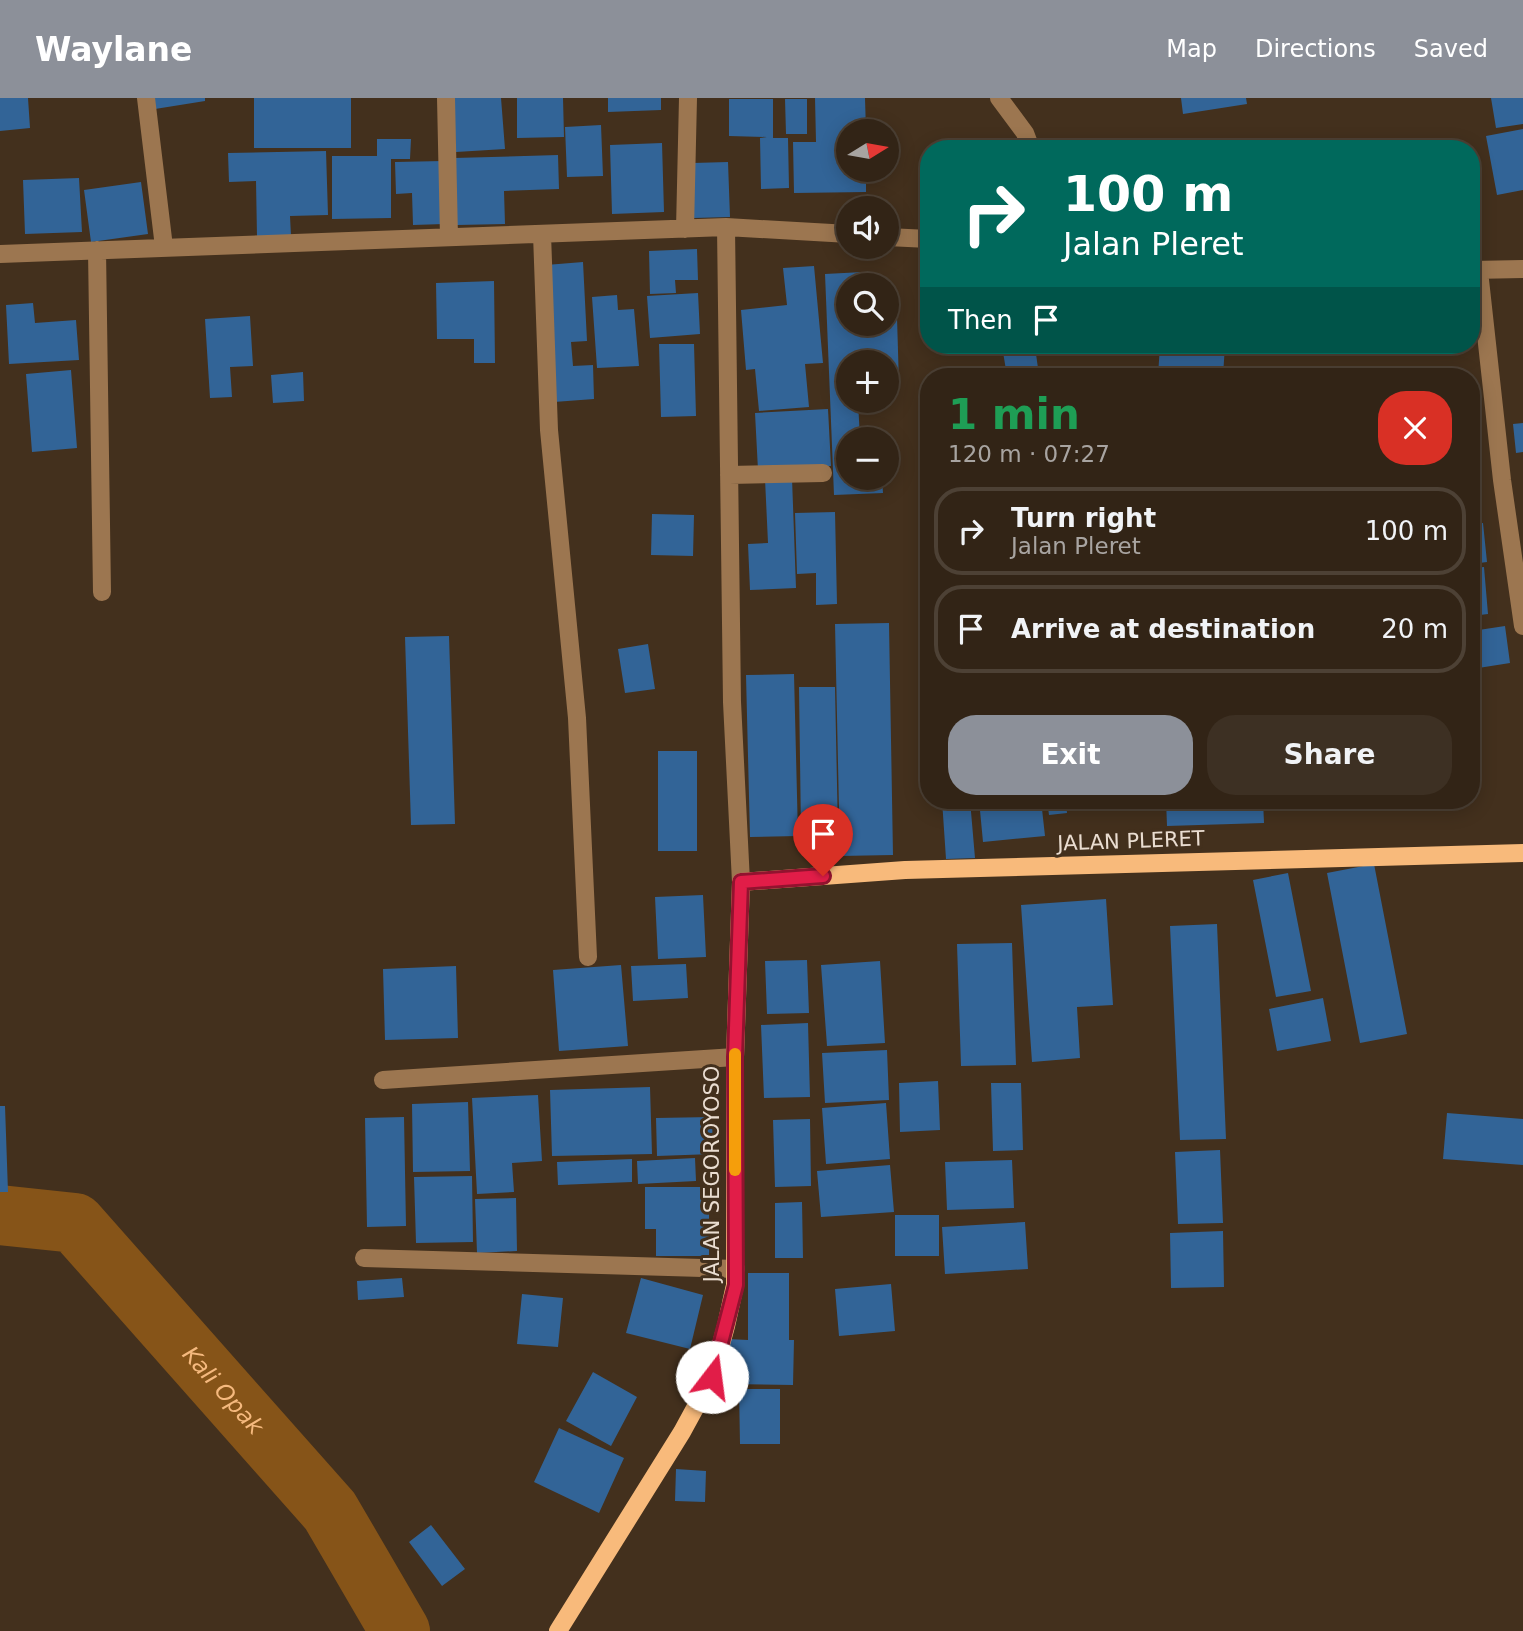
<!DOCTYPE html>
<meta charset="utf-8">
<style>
body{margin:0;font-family:"DejaVu Sans",sans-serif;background:#3d3023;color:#f1f3f6;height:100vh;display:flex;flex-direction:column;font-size:26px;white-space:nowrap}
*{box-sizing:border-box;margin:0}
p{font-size:23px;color:#a8a4a1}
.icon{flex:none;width:38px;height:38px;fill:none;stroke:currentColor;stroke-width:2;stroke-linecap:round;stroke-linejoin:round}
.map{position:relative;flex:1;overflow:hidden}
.sheet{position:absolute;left:920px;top:270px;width:560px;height:441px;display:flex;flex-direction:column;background:#322416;border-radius:28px;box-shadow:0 4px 18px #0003,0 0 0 2px #4d4135}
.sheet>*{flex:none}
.top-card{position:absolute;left:920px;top:42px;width:560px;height:214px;border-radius:28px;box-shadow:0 4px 18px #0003,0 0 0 2px #4d4135;background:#00695c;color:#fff;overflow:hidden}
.needle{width:46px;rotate:79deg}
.controls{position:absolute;left:836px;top:21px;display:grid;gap:14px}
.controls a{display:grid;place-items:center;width:63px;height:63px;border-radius:50%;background:#322416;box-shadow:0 4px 18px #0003,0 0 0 2px #4d4135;font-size:35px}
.pin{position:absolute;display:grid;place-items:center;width:60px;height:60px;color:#fff;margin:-72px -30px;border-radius:50% 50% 50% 0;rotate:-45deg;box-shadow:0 0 7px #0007}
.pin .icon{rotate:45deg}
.me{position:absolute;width:77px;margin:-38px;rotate:15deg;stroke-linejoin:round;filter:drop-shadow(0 0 5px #0008)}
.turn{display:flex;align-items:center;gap:24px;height:147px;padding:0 28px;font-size:32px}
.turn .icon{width:91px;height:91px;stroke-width:2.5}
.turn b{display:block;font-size:49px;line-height:60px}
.then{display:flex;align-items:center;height:66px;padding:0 28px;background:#0003;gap:14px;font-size:26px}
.round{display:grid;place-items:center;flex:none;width:74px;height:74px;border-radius:28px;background:#3d3023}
.head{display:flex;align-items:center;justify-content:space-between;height:119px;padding:0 28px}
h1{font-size:42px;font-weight:600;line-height:52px;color:#1e9e55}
.primary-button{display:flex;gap:14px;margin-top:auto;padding:14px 28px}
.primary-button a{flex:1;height:80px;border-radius:28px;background:#8c9099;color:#fff;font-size:28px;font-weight:600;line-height:80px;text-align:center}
.primary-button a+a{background:#3d3023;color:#f1f3f6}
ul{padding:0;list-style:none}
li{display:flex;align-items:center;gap:21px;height:88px;margin:0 14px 10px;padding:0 14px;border:4px solid #4d4135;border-radius:28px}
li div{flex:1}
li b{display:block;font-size:26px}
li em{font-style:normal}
header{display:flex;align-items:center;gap:42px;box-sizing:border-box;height:98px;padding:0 35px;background:#8c9099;color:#fff}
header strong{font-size:33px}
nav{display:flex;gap:38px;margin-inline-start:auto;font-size:24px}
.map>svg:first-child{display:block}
</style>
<header>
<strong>Waylane</strong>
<nav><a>Map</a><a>Directions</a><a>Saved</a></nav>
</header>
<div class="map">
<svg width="1523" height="1533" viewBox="0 0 1523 1533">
<rect width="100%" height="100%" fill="#43301d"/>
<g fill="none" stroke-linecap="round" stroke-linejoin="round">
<!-- river -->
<path stroke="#865418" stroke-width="60" id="s1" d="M0 1117 75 1125 330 1413 400 1533"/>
</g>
<!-- building -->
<path fill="#326497" d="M0 0H28L30 30 0 33Z
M153 0H205V3L155 11Z
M254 0H351V50H254Z
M453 0H501L505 51 456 54Z
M517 0H563L564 39 517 40Z
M608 0H661V12L608 14Z
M815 0H865L866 33H849V72H866V94L794 95 793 44H816Z
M1181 0H1246L1247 6 1183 16Z
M1491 0H1523V26L1496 30Z
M729 1H773V40H788L789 90 761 91 760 40 767 39 729 38Z
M785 1H807V36H786Z
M601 27 603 78 567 79 565 29Z
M1523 31V92L1497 97 1486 38Z
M377 41H411L410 61H391V120L332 121V58H377Z
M662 45 664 114 612 116 610 47Z
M326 53 328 117 290 118 291 138 257 139 256 83 229 84 228 55Z
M558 57 559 91 504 93 505 126 457 127 454 60Z
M443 63 444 126 413 127 412 95 396 96 395 64Z
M728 64 730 119 694 120 693 65Z
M79 80 82 134 25 136 23 82Z
M141 84 148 136 91 144 84 92Z
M697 151 698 182H675L676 195 650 196 649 153Z
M583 164 587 243 571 244 573 268 593 267 594 301 554 304 546 167Z
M814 168 823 265 805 266 809 309 759 313 755 271 746 272 741 212 787 207 783 170Z
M863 174 864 187H849V226H887V219H897L899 287H887V264H849V303H858L860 341H849V380H882L883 395 834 397 825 176Z
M494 183 495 265H474V241H437L436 185Z
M698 195 700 236 650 240 647 198Z
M617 197 618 212 634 211 639 268 597 270 592 199Z
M33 205 35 225 76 222 79 262 9 266 6 207Z
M250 218 253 268 230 269 232 299 210 300 205 221Z
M659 246H694L696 318 661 319Z
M1028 247H1053L1054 253 1036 256 1039 277 1007 278 1003 254 1028 250Z
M1160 247H1225L1223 278H1158Z
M71 272 77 350 32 354 26 276Z
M303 274 304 303 273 305 271 277Z
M828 311 831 368 758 372 755 315Z
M924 316H929V405H927Z
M1523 325V354L1516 355 1513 326Z
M792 380 796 490 750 492 748 446 768 445 765 381Z
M835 414 837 506 816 507V475L797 476 795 415Z
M652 416 694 417 693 458 651 457Z
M1483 425 1487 464 1472 466V426Z
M1484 469 1488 516 1472 518V470Z
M889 525 893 757 840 758 835 526Z
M1505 528 1510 565 1472 571V533Z
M449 538 455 726 411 727 405 539Z
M648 546 655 591 625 595 618 551Z
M794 576 798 738 750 739 746 577Z
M799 589H835L838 734H801Z
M658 653H697V753H658Z
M942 702H970L975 760 946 761Z
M979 702H1013V705L1041 702 1045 738 983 744Z
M1047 702H1066L1067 715 1049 717Z
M1166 702H1263L1264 725 1167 728Z
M1374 766 1407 936 1360 945 1327 775Z
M1288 775 1311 893 1276 899 1253 782Z
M703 797 706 859 658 861 655 799Z
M1106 801 1113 907 1077 909 1080 960 1032 964 1021 807Z
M1217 826 1226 1041 1180 1042 1170 828Z
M1012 845 1016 967 961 968 957 846Z
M807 862 809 915 767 916 765 863Z
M880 863 885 945 827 948 821 867Z
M686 866 688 900 633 903 631 868Z
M621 867 628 948 559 953 553 872Z
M456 868 458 940 385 942 383 871Z
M1323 900 1331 943 1277 953 1269 911Z
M808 925 810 999 764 1000 761 927Z
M887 952 889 1002 825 1005 822 955Z
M938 983 940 1032 900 1034 899 985Z
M991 985H1021L1023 1052 993 1053Z
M650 989 652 1056 552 1058 550 992Z
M538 997 542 1063 512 1065 514 1094 477 1096 472 1000Z
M468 1004 470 1073 413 1074 412 1006Z
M886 1005 890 1061 826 1066 822 1010Z
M0 1008H5L8 1094H0Z
M1447 1015 1523 1021V1067L1443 1061Z
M404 1019 406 1128 367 1129 365 1020Z
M712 1019 713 1056 657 1058 656 1020Z
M810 1021 811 1088 775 1089 773 1022Z
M1220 1052 1223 1125 1178 1126 1175 1054Z
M695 1060 696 1083 638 1086 637 1063Z
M632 1061V1084L558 1087 557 1064Z
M1012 1062 1014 1110 947 1112 945 1064Z
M890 1067 894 1114 821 1119 817 1073Z
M472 1078 473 1144 416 1145 414 1079Z
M645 1089H709V1158H656V1131H645Z
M516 1100 517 1153 477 1155 475 1101Z
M802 1104 803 1160H775V1105Z
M895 1117H939V1158H895Z
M1025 1124 1028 1171 945 1176 942 1129Z
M1223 1133 1224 1189 1171 1190 1170 1135Z
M748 1175H789V1242H794L793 1287 728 1286V1241L748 1242Z
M402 1180 404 1199 358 1202 357 1183Z
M641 1180 703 1197 690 1251 626 1235Z
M891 1186 895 1233 839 1238 835 1191Z
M522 1196 563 1200 558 1249 517 1246Z
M593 1274 637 1299 611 1348 566 1323Z
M739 1291H780V1346H740Z
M559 1330 624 1360 599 1415 534 1384Z
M676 1371 706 1373 705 1404 675 1403Z
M431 1427 465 1471 442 1488 409 1444Z"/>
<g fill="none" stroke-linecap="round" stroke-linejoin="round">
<!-- minor -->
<path stroke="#9c7650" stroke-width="18" d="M146 0 164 149
M446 0 449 139
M999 0 1025 35 1031 51
M726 129 732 604 741 784
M685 131 688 0
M542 136 549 332 577 620 588 859
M887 139 929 141
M97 152 102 494
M0 156 726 129 849 136
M1472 172 1523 171
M1479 173 1502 382 1523 528
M729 377 823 375
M383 982 735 959
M364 1160 736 1171"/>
<!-- major -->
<path stroke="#f8ba7b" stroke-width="18" d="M558 1533 682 1334 712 1279 726 1228 735 1187V959L741 784 905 772 1523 755"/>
</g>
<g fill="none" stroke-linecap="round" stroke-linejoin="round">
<defs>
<path id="route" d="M712 1279 736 1187 735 959 741 784 823 778"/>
</defs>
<!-- route casing -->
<use href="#route" stroke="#92132f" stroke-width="18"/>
<!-- route -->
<use href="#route" stroke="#e11d48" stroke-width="12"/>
<!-- slow -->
<path stroke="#f59e0b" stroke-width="12" d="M735 956V1072"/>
</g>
<g text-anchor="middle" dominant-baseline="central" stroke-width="6" stroke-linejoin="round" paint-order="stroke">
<!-- street labels -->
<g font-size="21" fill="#eaddd1" stroke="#43301d">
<text transform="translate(1131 743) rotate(-2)">JALAN PLERET</text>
<text transform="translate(712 1076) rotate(-90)">JALAN SEGOROYOSO</text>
</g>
<!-- water labels -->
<g font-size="23" font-style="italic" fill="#f5b97e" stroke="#43301d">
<text stroke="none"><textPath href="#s1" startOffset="299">Kali Opak</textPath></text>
</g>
</g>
</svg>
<div class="controls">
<a><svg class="needle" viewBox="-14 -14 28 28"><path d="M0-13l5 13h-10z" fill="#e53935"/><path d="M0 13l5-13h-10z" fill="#a8a4a1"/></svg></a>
<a><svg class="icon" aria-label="sound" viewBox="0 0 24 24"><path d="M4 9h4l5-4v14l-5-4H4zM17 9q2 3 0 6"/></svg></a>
<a><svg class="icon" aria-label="search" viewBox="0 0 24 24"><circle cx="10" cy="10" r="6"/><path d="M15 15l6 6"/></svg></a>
<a>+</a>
<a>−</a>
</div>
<div class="pin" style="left:823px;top:778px;background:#d93025"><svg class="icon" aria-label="arrive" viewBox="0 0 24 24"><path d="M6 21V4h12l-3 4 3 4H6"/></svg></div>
<svg class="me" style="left:712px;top:1279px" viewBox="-20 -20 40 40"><circle r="19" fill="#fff"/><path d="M0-13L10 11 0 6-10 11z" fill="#e11d48"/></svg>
<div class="top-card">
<div class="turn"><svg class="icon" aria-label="right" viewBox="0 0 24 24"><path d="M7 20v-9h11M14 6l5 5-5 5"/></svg><div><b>100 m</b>Jalan Pleret</div></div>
<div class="then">Then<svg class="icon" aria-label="arrive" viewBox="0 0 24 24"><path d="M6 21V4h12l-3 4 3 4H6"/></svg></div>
</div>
<section class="sheet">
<div class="head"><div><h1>1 min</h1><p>120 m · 07:27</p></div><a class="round" style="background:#d93025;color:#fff"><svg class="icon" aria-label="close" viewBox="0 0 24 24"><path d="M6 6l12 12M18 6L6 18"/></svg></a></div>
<ul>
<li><svg class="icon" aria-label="right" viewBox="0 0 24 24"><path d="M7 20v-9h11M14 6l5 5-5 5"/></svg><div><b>Turn right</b><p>Jalan Pleret</p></div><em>100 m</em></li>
<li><svg class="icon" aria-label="arrive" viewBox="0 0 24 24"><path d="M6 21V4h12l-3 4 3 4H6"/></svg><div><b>Arrive at destination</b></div><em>20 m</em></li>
</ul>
<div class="primary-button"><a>Exit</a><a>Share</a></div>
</section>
</div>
